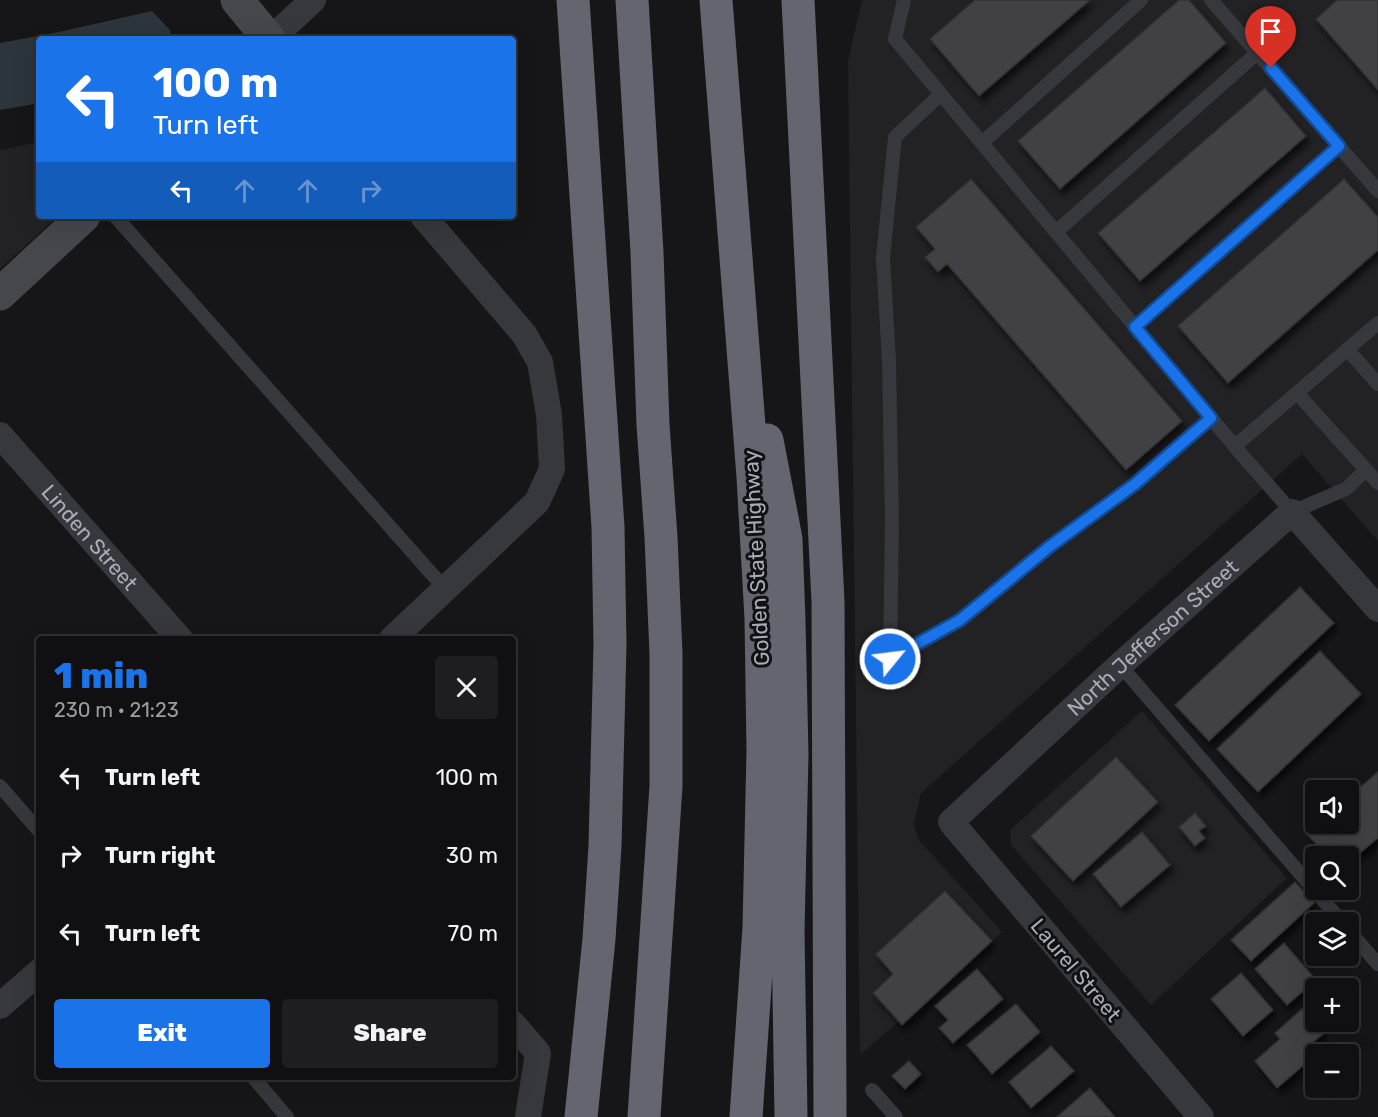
<!DOCTYPE html>
<meta charset="utf-8">
<style>
body{margin:0;font-family:Rubik,sans-serif;background:#1e1e20;color:#f1f3f6;height:100vh;display:flex;flex-direction:column;font-size:22px;white-space:nowrap}
*{box-sizing:border-box;margin:0}
p{font-size:20px;color:#9c9d9f}
.icon{flex:none;width:33px;height:33px;fill:none;stroke:currentColor;stroke-width:2;stroke-linecap:round;stroke-linejoin:round}
.map{position:relative;flex:1;overflow:hidden}
.panel{position:absolute;left:36px;top:636px;width:480px;height:444px;display:flex;flex-direction:column;background:#101012;border-radius:6px;box-shadow:0 6px 24px #0002,0 0 0 2px #303032}
.panel>*{flex:none}
.banner{position:absolute;left:36px;top:36px;width:480px;height:183px;border-radius:6px;box-shadow:0 6px 24px #0002,0 0 0 2px #303032;background:#1a73e8;color:#fff;overflow:hidden}
.buttons{position:absolute;left:1305px;top:780px;display:grid;gap:12px}
.buttons a{display:grid;place-items:center;width:54px;height:54px;border-radius:6px;background:#101012;box-shadow:0 6px 24px #0002,0 0 0 2px #303032;font-size:30px}
.pin{position:absolute;display:grid;place-items:center;width:51px;height:51px;color:#fff;margin:-62px -26px;border-radius:50% 50% 50% 0;rotate:-45deg;box-shadow:0 0 6px #0007}
.pin .icon{rotate:45deg}
.me{position:absolute;width:66px;margin:-33px;rotate:61deg;stroke-linejoin:round;filter:drop-shadow(0 0 4px #0008)}
.turn{display:flex;align-items:center;gap:21px;height:126px;padding:0 18px;font-size:27px}
.turn .icon{width:78px;height:78px;stroke-width:2.5}
.turn b{display:block;font-size:42px;line-height:51px}
.lanes{display:flex;align-items:center;height:57px;padding:0 18px;background:#0003;justify-content:center;gap:30px;direction:ltr}
.lanes .off{opacity:.35}
.round{display:grid;place-items:center;flex:none;width:63px;height:63px;border-radius:6px;background:#1e1e20}
.headline{display:flex;align-items:center;justify-content:space-between;height:102px;padding:0 18px}
h1{font-size:36px;font-weight:800;line-height:45px;color:#1a73e8}
.primary-button{display:flex;gap:12px;margin-top:auto;padding:12px 18px}
.primary-button a{flex:1;height:69px;border-radius:6px;background:#1a73e8;color:#fff;font-size:24px;font-weight:800;line-height:69px;text-align:center}
.primary-button a+a{background:#1e1e20;color:#f1f3f6}
ul{padding:0;list-style:none}
li{display:flex;align-items:center;gap:18px;height:78px;padding:0 18px}
li div{flex:1}
li b{display:block;font-size:22px}
li em{font-style:normal}
.map>svg:first-child{display:block}
</style>
<div class="map">
<svg width="1378" height="1117" viewBox="0 0 1378 1117">
<defs>
<filter id="shadow"><feDropShadow dx="3.5" dy="6" stdDeviation="3" flood-color="#0009"/></filter>
</defs>
<rect width="100%" height="100%" fill="#161618"/>
<!-- built -->
<path fill="#222225" d="M862 0H1378V541L1302 454 921 793 914 823 918 839 1002 932 860 1055 848 61Z
M39 142V216H58L0 269V150Z
M1142 711 1287 878 1151 1005 1011 845 1010 830Z"/>
<!-- water -->
<path fill="#2c353c" d="M152 11 170 30 172 39H39V103L0 110V43L59 32Z"/>
<!-- building -->
<path fill="#404145" stroke="#303034" stroke-width="1.5" filter="url(#shadow)" d="M975 0H1090L979 96 930 39Z
M1179 0H1189L1226 43 1060 189 1018 141Z
M1337 0H1378V90L1316 19Z
M1265 88 1306 136 1140 281 1098 233Z
M971 179 1182 421 1126 470 947 264 938 272 925 257 935 249 916 227Z
M1344 179 1378 217V250L1228 383 1178 326Z
M1300 587 1334 623 1209 741 1175 705Z
M1320 651 1361 694 1258 792 1217 749Z
M1116 757 1158 802 1073 881 1031 836Z
M1378 772V838L1348 863V856H1327L1307 834 1320 824H1348V798Z
M1195 813 1206 826 1199 831 1205 838 1195 846 1179 827Z
M1142 832 1170 865 1121 907 1093 874Z
M1295 882 1314 903 1251 961 1231 940Z
M945 891 992 941 902 1025 873 993 893 974 876 954Z
M1284 943 1316 980 1287 1005 1255 969Z
M977 969 1003 999 953 1043 939 1028 948 1020 935 1006Z
M1241 973 1273 1010 1243 1036 1211 999Z
M1016 1004 1040 1032 992 1074 967 1045Z
M1302 1009 1323 1034 1312 1043 1319 1052 1277 1088 1255 1061 1280 1039 1275 1033Z
M1051 1046 1074 1071 1031 1108 1009 1082Z
M909 1061 921 1074 905 1089 892 1076Z
M1090 1088 1115 1117H1057Z"/>
<g fill="none" stroke-linecap="round" stroke-linejoin="round">
<!-- lane -->
<path stroke="#37383d" stroke-width="14" d="M904 0 895 39 1242 455 1292 512 1346 489 1366 470
M1211 0 1378 191
M941 94 895 137 883 258 889 361 892 521 890 659 961 620 1049 547 1135 484 1211 418
M982 143 1141 0
M115 216 446 590
M1056 232 1257 53
M1135 327 1339 146
M1347 349 1378 384
M1297 393 1378 483
M1235 446 1378 323
M1120 665 1342 922
M0 786 39 831
M1348 930 1378 964
M253 1077 287 1117
M872 1090 896 1117"/>
<!-- street -->
<g stroke="#37383d" stroke-width="26">
<path d="M271 39 313 0"/>
<path id="s1" d="M0 435 180 639"/>
<path d="M392 639 537 502 552 469 549 415 540 362 524 334 423 216"/>
<path d="M0 1006 39 972"/>
<path d="M513 1024 538 1053 528 1117"/>
<path id="s2" d="M1201 1117 951 822 1120 665 1292 512 1378 609"/>
</g>
<!-- secondary -->
<path stroke="#45474d" stroke-width="33" d="M237 0 269 39
M0 294 84 216"/>
<!-- highway -->
<path stroke="#63666e" stroke-width="33" d="M573 0 608 527 610 644 605 846 599 939 581 1117
M632 0 647 252 653 425 661 537 666 654V786L644 1117
M716 0 753 477 761 618 763 751 759 928 746 1117
M798 0 828 601 830 1117
M767 440 786 539 789 621 792 754 788 931 791 1117"/>
</g>
<g fill="none" stroke-linecap="round" stroke-linejoin="round">
<defs>
<path id="route" d="M890 659 960 620 1049 547 1135 484 1211 418 1135 327 1339 146 1271 68"/>
</defs>
<!-- route casing -->
<use href="#route" stroke="#114b97" stroke-width="15"/>
<!-- route -->
<use href="#route" stroke="#1a73e8" stroke-width="10"/>
</g>
<g text-anchor="middle" dominant-baseline="central" stroke-width="6" stroke-linejoin="round" paint-order="stroke">
<!-- street labels -->
<g font-size="21" fill="#a8adb8" stroke="#111113">
<text stroke="none"><textPath href="#s1" startOffset="136">Linden Street</textPath></text>
<text transform="translate(756 558) rotate(-93)">Golden State Highway</text>
<text stroke="none"><textPath href="#s2" startOffset="660">North Jefferson Street</textPath></text>
<text transform="translate(1076 970) rotate(50)">Laurel Street</text>
</g>
</g>
</svg>
<div class="buttons">
<a><svg class="icon" aria-label="sound" viewBox="0 0 24 24"><path d="M4 9h4l5-4v14l-5-4H4zM17 9q2 3 0 6"/></svg></a>
<a><svg class="icon" aria-label="search" viewBox="0 0 24 24"><circle cx="10" cy="10" r="6"/><path d="M15 15l6 6"/></svg></a>
<a><svg class="icon" aria-label="layers" viewBox="0 0 24 24"><path d="M12 4l9 5-9 5-9-5zM3 14l9 5 9-5"/></svg></a>
<a>+</a>
<a>−</a>
</div>
<div class="pin" style="left:1271px;top:68px;background:#d93025"><svg class="icon" aria-label="arrive" viewBox="0 0 24 24"><path d="M6 21V4h12l-3 4 3 4H6"/></svg></div>
<svg class="me" style="left:890px;top:659px" viewBox="-20 -20 40 40"><circle r="17" fill="#1a73e8" stroke="#fff" stroke-width="3"/><path d="M0-11L8 9 0 5-8 9z" fill="#fff"/></svg>
<div class="banner">
<div class="turn"><svg class="icon" aria-label="left" viewBox="0 0 24 24"><path d="M17 20v-9H6M10 6l-5 5 5 5"/></svg><div><b>100 m</b>Turn left</div></div>
<div class="lanes"><svg class="icon" aria-label="left" viewBox="0 0 24 24"><path d="M17 20v-9H6M10 6l-5 5 5 5"/></svg><svg class="icon off" aria-label="ahead" viewBox="0 0 24 24"><path d="M12 20V5M6 11l6-6 6 6"/></svg><svg class="icon off" aria-label="ahead" viewBox="0 0 24 24"><path d="M12 20V5M6 11l6-6 6 6"/></svg><svg class="icon off" aria-label="right" viewBox="0 0 24 24"><path d="M7 20v-9h11M14 6l5 5-5 5"/></svg></div>
</div>
<section class="panel">
<div class="headline"><div><h1>1 min</h1><p>230 m · 21:23</p></div><a class="round"><svg class="icon" aria-label="close" viewBox="0 0 24 24"><path d="M6 6l12 12M18 6L6 18"/></svg></a></div>
<ul>
<li><svg class="icon" aria-label="left" viewBox="0 0 24 24"><path d="M17 20v-9H6M10 6l-5 5 5 5"/></svg><div><b>Turn left</b></div><em>100 m</em></li>
<li><svg class="icon" aria-label="right" viewBox="0 0 24 24"><path d="M7 20v-9h11M14 6l5 5-5 5"/></svg><div><b>Turn right</b></div><em>30 m</em></li>
<li><svg class="icon" aria-label="left" viewBox="0 0 24 24"><path d="M17 20v-9H6M10 6l-5 5 5 5"/></svg><div><b>Turn left</b></div><em>70 m</em></li>
</ul>
<div class="primary-button"><a>Exit</a><a>Share</a></div>
</section>
</div>
